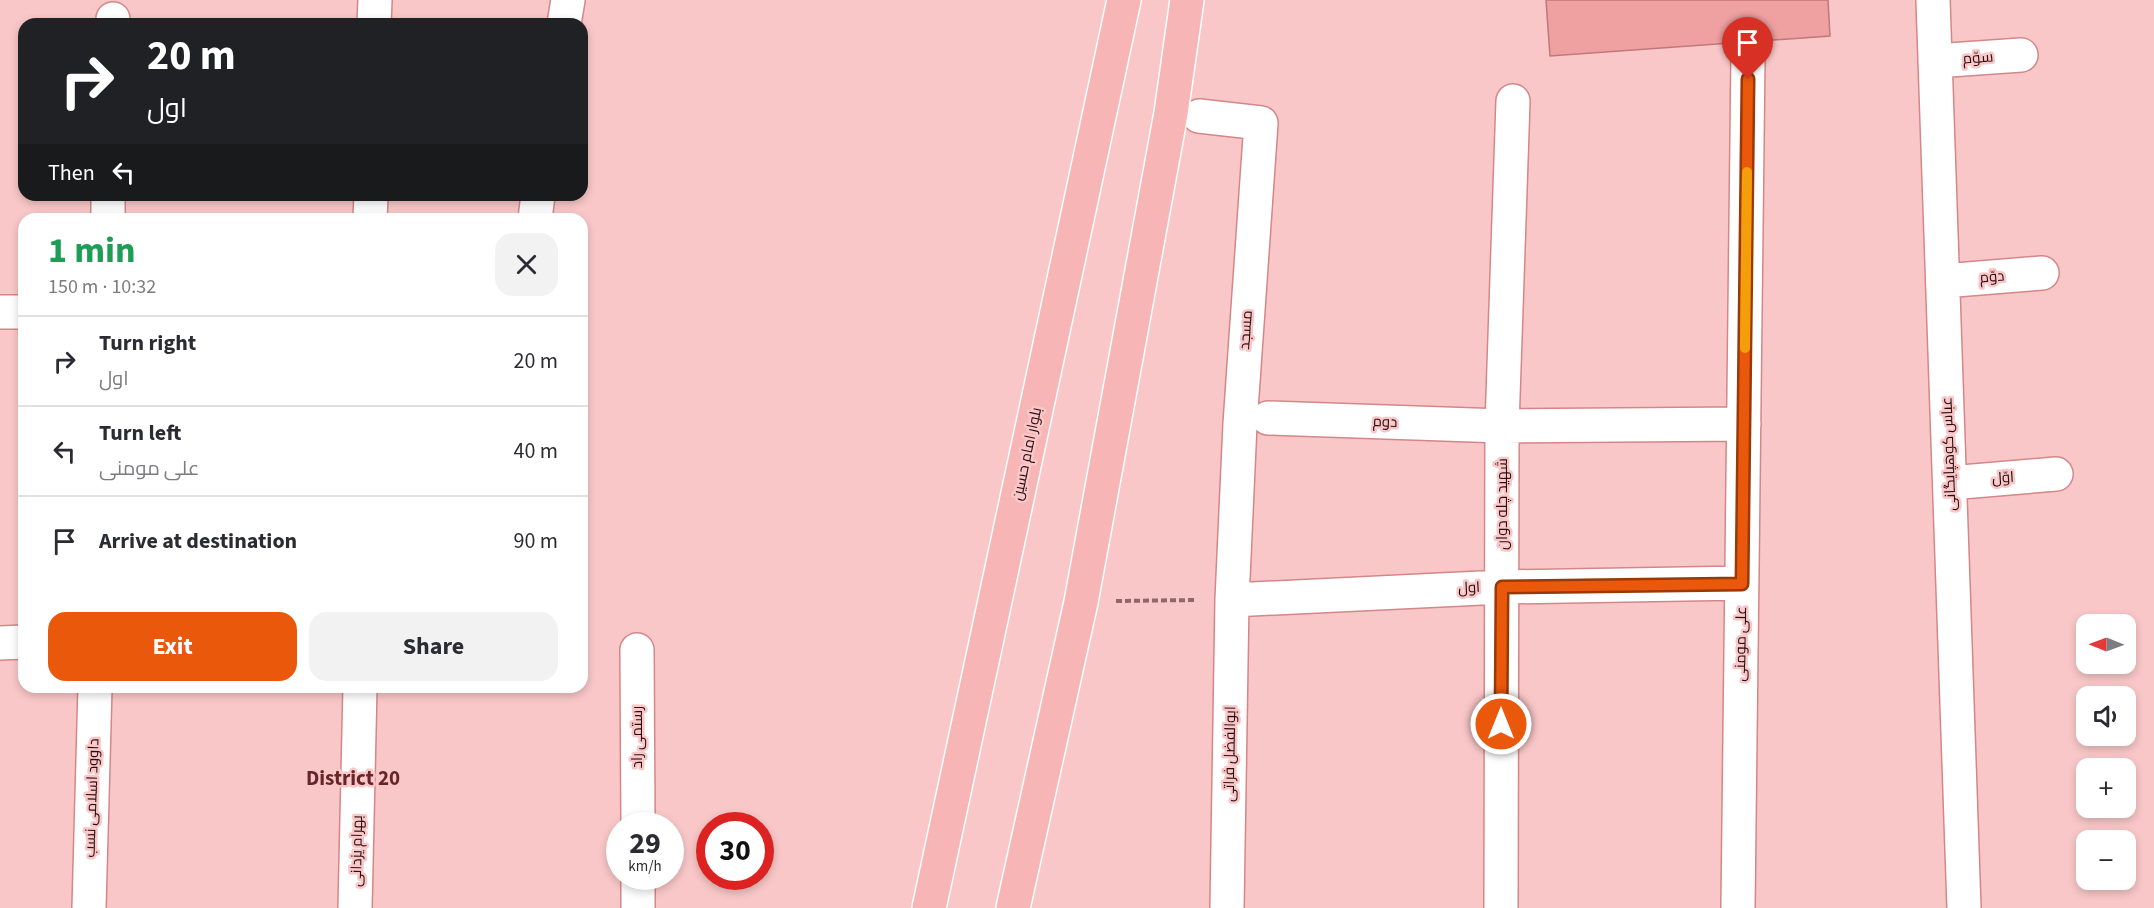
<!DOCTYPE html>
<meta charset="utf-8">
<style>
body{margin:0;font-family:"Source Sans 3",Cairo,sans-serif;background:#f2f2f3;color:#2b2b33;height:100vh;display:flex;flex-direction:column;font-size:22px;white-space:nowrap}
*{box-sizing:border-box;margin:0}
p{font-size:20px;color:#7c7c81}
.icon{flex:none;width:33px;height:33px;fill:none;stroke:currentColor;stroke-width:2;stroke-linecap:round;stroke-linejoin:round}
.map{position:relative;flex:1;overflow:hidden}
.sheet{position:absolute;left:18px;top:213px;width:570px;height:480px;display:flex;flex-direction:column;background:#fff;border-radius:18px;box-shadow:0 3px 9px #0003}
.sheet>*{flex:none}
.banner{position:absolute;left:18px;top:18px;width:570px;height:183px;border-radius:18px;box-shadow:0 3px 9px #0003;background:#202124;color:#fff;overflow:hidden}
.needle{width:39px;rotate:271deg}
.tools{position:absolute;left:2076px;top:614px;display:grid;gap:12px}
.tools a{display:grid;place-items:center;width:60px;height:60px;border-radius:12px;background:#fff;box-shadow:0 3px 9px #0003;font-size:30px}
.speed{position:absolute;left:606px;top:812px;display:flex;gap:12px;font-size:30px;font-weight:700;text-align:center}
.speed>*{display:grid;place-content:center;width:78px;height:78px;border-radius:50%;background:#fff;box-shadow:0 3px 9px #0003;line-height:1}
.speed small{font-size:15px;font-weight:400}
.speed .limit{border:9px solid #d22;background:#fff;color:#111}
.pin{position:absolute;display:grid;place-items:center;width:51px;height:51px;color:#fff;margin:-62px -26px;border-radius:50% 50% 50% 0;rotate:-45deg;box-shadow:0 0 6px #0007}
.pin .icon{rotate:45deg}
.me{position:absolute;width:66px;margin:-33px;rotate:0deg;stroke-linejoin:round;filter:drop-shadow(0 0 4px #0008)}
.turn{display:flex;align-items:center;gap:21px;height:126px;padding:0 30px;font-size:27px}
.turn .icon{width:78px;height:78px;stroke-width:2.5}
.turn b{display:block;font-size:42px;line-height:51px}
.then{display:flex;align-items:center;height:57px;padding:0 30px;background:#0003;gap:12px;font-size:22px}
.round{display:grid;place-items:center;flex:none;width:63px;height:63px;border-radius:18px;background:#f2f2f3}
.overview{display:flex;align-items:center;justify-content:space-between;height:102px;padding:0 30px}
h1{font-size:36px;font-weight:700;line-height:45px;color:#1e9e55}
.cta{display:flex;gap:12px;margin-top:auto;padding:12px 30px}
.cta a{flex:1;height:69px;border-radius:18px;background:#ea580c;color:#fff;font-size:24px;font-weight:700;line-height:69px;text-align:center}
.cta a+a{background:#f2f2f3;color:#2b2b33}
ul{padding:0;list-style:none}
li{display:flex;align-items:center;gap:18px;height:90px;padding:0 30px;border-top:2px solid #e1e1e2}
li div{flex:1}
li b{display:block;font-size:22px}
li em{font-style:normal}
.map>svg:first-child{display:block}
</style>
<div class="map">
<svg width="2154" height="908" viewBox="0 0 2154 908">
<rect width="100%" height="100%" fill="#f9c7c7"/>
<!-- building -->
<path fill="#efa0a0" stroke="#c27778" stroke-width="1.5" d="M1546 0H1828L1830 36 1550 56Z"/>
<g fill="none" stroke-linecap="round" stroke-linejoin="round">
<defs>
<path id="street" d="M1933 0 1964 908
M113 24V19
M374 24 375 0
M564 24 568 0
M1935 61 2021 55
M1199 116 1261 123 1240 424 1232 600 1227 908
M108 219V195
M370 219 371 195
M535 219 538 195
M1943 281 2042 273
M0 312H24
M1268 418 1502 426 1744 424
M1950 483 2056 474
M1232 600 1502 587 1742 583
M0 643 24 642
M637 650 638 825
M638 876V908
M89 908 95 687
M355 908 360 687
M1501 908 1502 426 1513 101
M1738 908 1748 56"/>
<path id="primary" d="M929 908 1124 0
M1013 908 1081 602 1171 113 1187 0"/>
</defs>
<!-- street casing -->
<use href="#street" stroke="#d48788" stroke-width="36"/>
<!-- primary casing -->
<use href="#primary" stroke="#fff" stroke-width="36"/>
<!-- path -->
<path stroke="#8f6869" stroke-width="4" stroke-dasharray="6 3" stroke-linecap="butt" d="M1116 601 1196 600"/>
<!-- street -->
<use href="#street" stroke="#fff" stroke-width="33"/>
<!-- primary -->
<use href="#primary" stroke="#f7b5b6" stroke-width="33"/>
</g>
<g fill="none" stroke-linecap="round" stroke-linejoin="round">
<defs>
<path id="route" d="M1501 724 1502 587 1742 584 1748 79"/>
</defs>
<!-- route casing -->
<use href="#route" stroke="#983908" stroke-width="15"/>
<!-- route -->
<use href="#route" stroke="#ea580c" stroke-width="10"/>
<!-- slow -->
<path stroke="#f59e0b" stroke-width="10" d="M1745 348 1747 172"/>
</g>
<g text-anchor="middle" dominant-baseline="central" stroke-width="5" stroke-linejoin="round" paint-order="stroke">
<!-- street labels -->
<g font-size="15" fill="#2a0d0f" stroke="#f9c7c7">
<text transform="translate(1978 58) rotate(-4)">سوّم</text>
<text transform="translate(1992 277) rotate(-5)">دوّم</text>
<text transform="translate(1246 330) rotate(-86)">مسجد</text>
<text transform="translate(1385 422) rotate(2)">دوم</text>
<text transform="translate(1027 454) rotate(-78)">بلوار امام حسین</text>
<text transform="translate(1949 454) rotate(-92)">عباس کوهپایگانی</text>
<text transform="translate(2003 478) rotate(-4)">اوّل</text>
<text transform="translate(1502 504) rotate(-90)">شهید چله دوان</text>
<text transform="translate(1469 588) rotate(-3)">اول</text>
<text transform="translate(1741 644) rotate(-89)">علی مومنی</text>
<text transform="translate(637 737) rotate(-90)">رستمی راد</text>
<text transform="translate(1230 754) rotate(-89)">ابوالفضل فراتی</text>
<text transform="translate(92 798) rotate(-88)">داوود اسلامی نسب</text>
<text transform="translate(357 851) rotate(-89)">بهرام یزدانی</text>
</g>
<!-- district labels -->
<g font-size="21" font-weight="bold" fill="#662529" stroke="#f9c7c7">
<text x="353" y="778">District 20</text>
</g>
</g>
</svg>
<div class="tools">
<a><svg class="needle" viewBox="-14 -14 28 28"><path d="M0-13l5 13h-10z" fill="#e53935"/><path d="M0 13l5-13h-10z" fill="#7c7c81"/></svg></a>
<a><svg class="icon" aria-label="sound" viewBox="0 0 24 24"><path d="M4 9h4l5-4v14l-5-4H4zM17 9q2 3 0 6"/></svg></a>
<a>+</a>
<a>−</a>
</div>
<div class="speed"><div>29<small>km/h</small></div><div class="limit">30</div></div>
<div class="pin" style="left:1748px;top:79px;background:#d93025"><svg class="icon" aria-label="arrive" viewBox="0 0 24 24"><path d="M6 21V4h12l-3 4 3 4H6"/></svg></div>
<svg class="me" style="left:1501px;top:724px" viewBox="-20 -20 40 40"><circle r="17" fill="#ea580c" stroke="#fff" stroke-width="3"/><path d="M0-11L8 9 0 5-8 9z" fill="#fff"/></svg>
<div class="banner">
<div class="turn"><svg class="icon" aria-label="right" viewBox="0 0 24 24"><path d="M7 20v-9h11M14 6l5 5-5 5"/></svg><div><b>20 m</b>اول</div></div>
<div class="then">Then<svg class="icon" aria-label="left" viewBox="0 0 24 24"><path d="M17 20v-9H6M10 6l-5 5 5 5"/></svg></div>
</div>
<section class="sheet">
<div class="overview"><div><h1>1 min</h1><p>150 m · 10:32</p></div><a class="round"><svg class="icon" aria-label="close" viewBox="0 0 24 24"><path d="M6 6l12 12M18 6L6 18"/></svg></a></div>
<ul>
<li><svg class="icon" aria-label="right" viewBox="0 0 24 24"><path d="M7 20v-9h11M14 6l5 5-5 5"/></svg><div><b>Turn right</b><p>اول</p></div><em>20 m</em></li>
<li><svg class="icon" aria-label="left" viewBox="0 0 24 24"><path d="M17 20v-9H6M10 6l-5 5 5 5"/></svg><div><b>Turn left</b><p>علی مومنی</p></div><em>40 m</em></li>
<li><svg class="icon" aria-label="arrive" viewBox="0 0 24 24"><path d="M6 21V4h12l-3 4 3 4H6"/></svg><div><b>Arrive at destination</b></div><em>90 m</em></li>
</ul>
<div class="cta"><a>Exit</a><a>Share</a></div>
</section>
</div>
